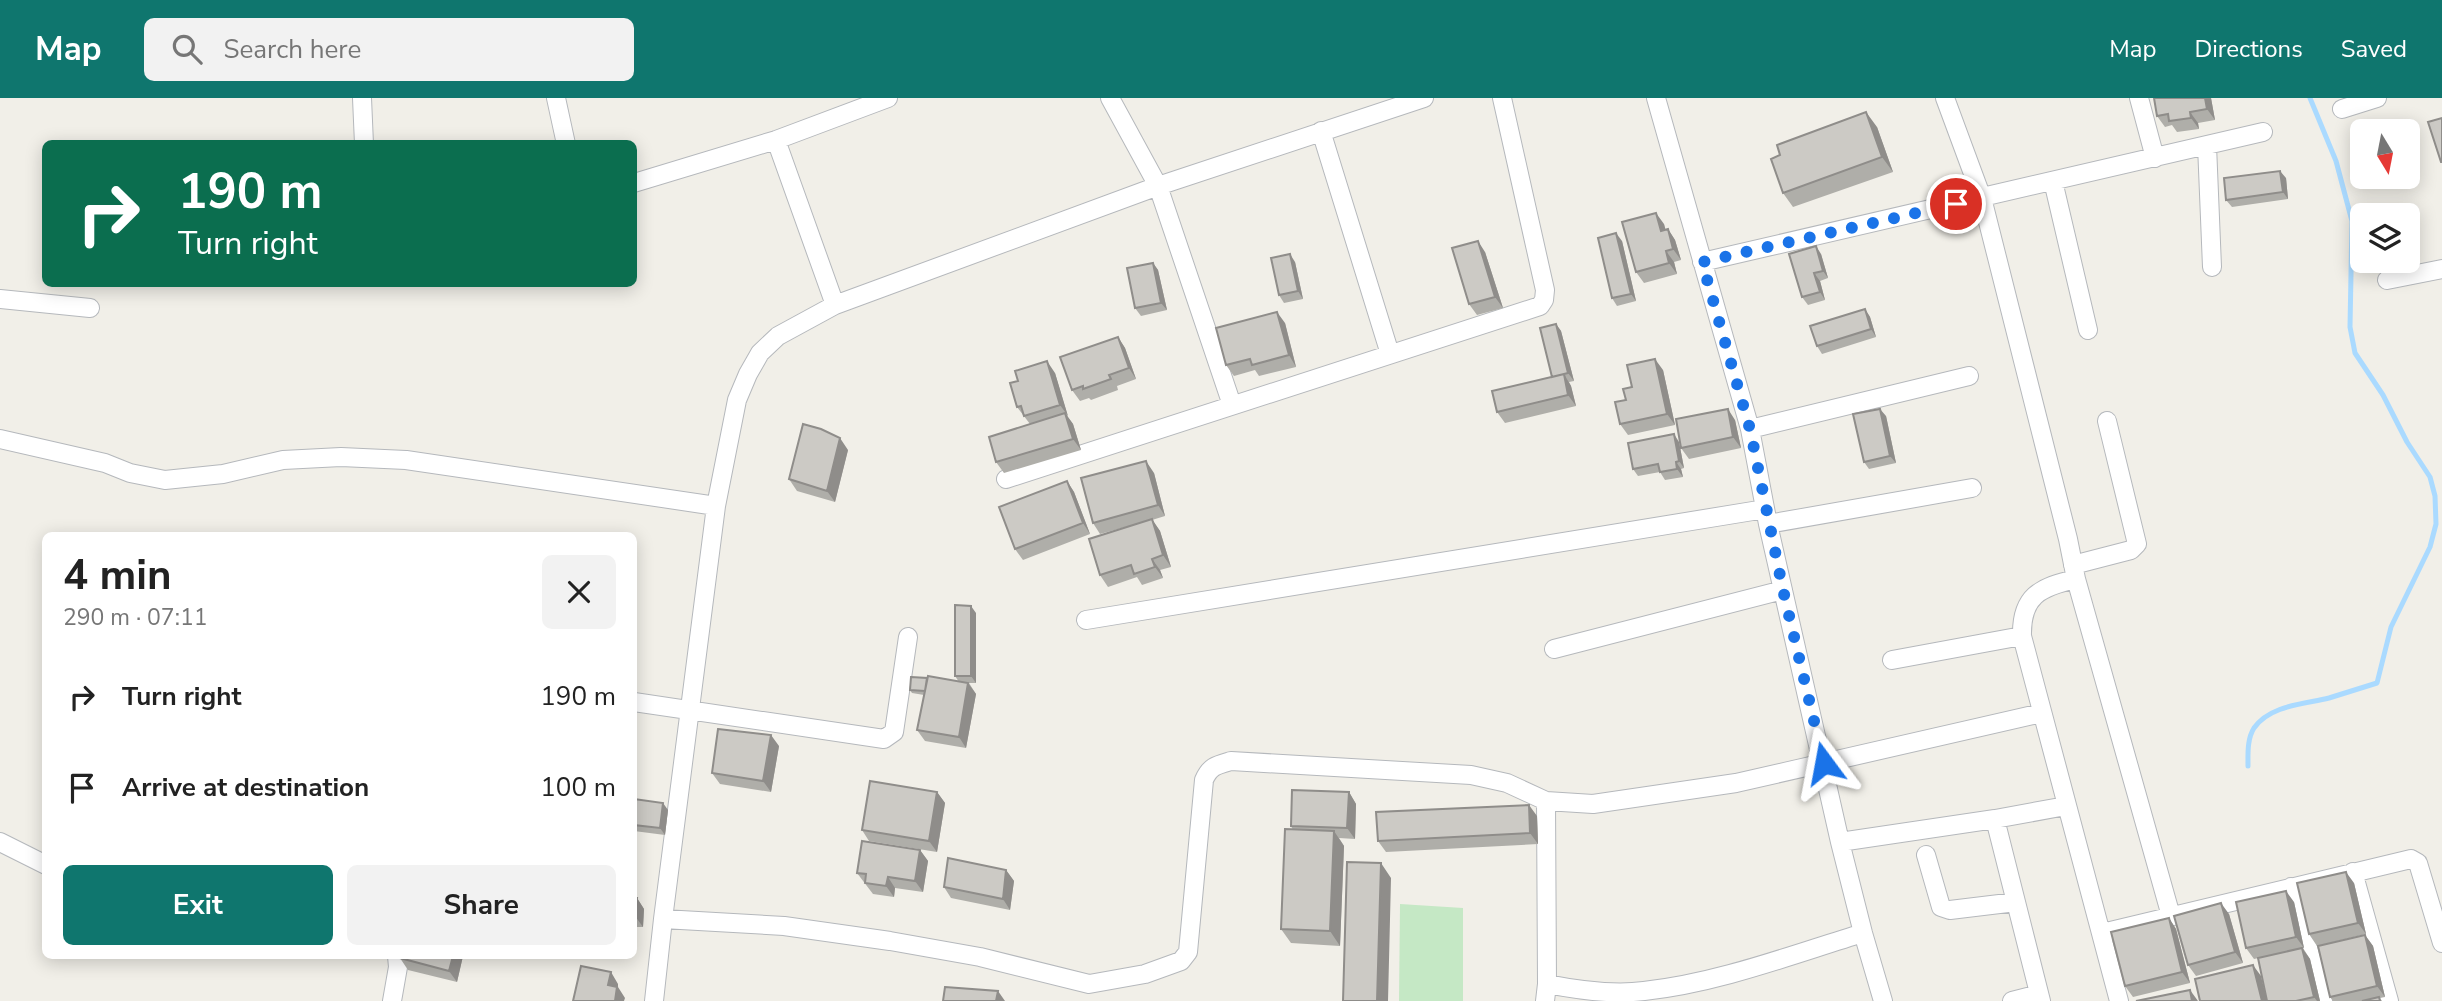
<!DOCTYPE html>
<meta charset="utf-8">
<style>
body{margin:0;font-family:"Nunito Sans",sans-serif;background:#f2f2f2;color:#222;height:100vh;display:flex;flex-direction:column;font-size:26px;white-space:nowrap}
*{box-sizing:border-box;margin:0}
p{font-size:23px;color:#767676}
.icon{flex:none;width:38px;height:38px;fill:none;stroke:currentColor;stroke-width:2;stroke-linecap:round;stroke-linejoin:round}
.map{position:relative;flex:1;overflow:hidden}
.panel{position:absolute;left:42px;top:434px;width:595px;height:427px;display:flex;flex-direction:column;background:#fff;border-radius:10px;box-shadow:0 4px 18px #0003}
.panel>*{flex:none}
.guide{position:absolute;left:42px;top:42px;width:595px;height:147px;border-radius:10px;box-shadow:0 4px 18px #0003;background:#0b6e4f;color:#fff;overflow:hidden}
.needle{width:46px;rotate:170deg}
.tools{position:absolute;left:2350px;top:21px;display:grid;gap:14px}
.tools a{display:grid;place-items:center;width:70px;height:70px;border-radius:10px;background:#fff;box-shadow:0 4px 18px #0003;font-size:35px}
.pin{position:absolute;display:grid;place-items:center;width:60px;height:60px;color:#fff;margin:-30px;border:4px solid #fff;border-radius:50%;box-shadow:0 2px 7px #0007}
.me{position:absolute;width:77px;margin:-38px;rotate:347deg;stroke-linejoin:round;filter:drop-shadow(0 0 5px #0008)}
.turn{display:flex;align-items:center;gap:24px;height:147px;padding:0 21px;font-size:32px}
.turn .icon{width:91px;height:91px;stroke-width:2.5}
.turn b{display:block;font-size:49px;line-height:60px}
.round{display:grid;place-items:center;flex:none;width:74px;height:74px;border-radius:10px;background:#f2f2f2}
.headline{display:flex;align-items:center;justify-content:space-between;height:119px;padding:0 21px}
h1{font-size:42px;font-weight:700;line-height:52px}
.cta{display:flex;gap:14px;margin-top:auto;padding:14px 21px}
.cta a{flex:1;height:80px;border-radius:10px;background:#0f766e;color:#fff;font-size:28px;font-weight:700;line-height:80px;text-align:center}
.cta a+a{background:#f2f2f2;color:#222}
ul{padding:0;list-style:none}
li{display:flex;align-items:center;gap:21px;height:91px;padding:0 21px}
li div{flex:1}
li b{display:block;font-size:26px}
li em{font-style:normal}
header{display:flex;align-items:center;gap:42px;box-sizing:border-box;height:98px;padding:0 35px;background:#0f766e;color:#fff}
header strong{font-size:33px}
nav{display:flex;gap:38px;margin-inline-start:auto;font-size:24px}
.search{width:490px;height:63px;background:#f2f2f2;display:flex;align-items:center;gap:18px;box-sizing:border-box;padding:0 24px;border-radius:10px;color:#767676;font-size:26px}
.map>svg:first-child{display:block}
</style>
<header>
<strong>Map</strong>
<div class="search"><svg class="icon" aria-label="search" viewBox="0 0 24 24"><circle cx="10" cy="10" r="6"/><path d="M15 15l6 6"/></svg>Search here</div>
<nav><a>Map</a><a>Directions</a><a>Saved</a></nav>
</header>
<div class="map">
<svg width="2442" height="903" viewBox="0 0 2442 903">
<rect width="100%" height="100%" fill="#f1efe8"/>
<!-- green -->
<path fill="#c5e8c5" d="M1400 806 1463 810V903H1399Z"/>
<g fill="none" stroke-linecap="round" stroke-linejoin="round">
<!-- stream -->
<path stroke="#aadaff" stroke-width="5" d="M2248 668C2248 656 2247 641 2254 630 2270 607 2305 606 2329 600 2345 595 2361 590 2377 585L2391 529 2430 449 2436 426 2435 398 2430 379 2407 344 2383 297 2355 255 2350 229 2352 123 2336 63 2310 0"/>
<defs>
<path id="street" d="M362 0 364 46
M556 0 566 46
M1110 0 1158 88 1232 307
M1656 0 1750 331 1768 426 1840 744 1863 835 1883 903
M1945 0 1982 100 2068 441 2076 481C2040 489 2021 498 2022 538L2119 903
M2139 0 2155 60
M2342 11 2377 0
M1321 33 1390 256
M776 42 835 207
M2207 47 2212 169
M2053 83 2088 232
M634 85 776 42 888 0
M1702 164 2263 34
M2387 182 2442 171
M0 201 90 210
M1750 331 1969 278
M0 341 105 365 130 375 165 382 223 376 283 362 341 359 406 362 716 408
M1006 381 1540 208 1544 202 1545 192 1502 0
M1768 426 1972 390
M2073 467 2131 452 2137 446 2107 323
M2076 481 2171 818
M1086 522 1765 411
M1554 551 1783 492
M1892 562 2022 538
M634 604 884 641 894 634 908 539
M1546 703 1547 886
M1995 721 2041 903
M0 744 46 767
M1840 744 1995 721 2066 708
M1926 757 1941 809 1950 812 2016 804
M2353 774 2389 903
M2291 789 2323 903
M663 821 784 828 890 843 980 859 1089 886 1145 876 1181 863 1188 854 1204 682C1210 668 1217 667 1231 663L1471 677 1507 685 1546 703 1593 706 1736 685 2042 615
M2102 835 2411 761 2418 765 2442 845
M392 903 398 869 397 858
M654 903 663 821 716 408 737 302 748 276 760 255 778 238 835 207 1158 88 1424 0
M1545 903 1547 886C1577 892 1612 897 1644 893 1718 885 1791 857 1863 835
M2012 903 2039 896"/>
</defs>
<!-- street casing -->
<use href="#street" stroke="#b5b8bc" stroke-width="20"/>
<!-- street -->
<use href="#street" stroke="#fff" stroke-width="18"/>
</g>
<!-- wall -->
<path fill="#afaea9" d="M2211 0 2215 22 2198 25 2199 31 2177 34 2172 27 2165 29 2157 18Z
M1877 29 1893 74 1793 109 1783 95Z
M2286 80 2288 101 2232 109 2226 102Z
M1664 126 1665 132 1668 131 1675 142 1681 162 1674 164 1677 176 1644 185 1636 174Z
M1622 143 1636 203 1617 208 1612 200Z
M1485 154 1503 210 1477 217 1469 206Z
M1821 156 1828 180 1820 183 1825 202 1808 207 1802 199Z
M1295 164 1303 201 1284 205 1279 197Z
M1153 165 1158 172 1167 212 1141 218 1135 210Z
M1865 211 1870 219 1876 239 1822 256 1817 248Z
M1285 225 1296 269 1259 278 1255 272 1234 278 1226 267Z
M1556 226 1561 233 1574 283 1569 284 1571 288 1576 308 1505 325 1497 314 1552 279Z
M1118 239 1125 250 1136 281 1117 288 1118 292 1091 302 1089 300 1080 303 1072 292Z
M1663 272 1675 327 1628 337 1620 326 1632 289Z
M1055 275 1068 319 1073 326 1081 352 1004 375 996 364 1030 326 1017 309Z
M1886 318 1896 365 1869 371 1864 364Z
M1735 322 1741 350 1689 361 1681 350Z
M1679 344 1684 370 1681 371 1683 379 1665 382 1660 374 1638 378 1633 371Z
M848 352 835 404 797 393 789 381Z
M1154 375 1165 418 1152 422 1160 433 1171 469 1160 472 1163 480 1142 487 1137 479 1108 489 1100 477 1140 425 1100 436 1093 425Z
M1067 383 1074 394 1090 436 1023 462 1015 451Z
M976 515V585H969L976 596 966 650 925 643 917 632 924 597 912 595 910 592 927 580 959 584 955 578Z
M779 648 771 694 720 686 712 675Z
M937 694 945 705 937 754 869 743 862 732Z
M1349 694 1356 706 1355 741 1339 740 1344 748 1340 848 1291 845 1281 831 1293 732 1291 728Z
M634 701 668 712 665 737 634 733Z
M1537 718 1538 746 1386 754 1378 743Z
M920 752 928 763 923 794 895 790 894 799 873 796 857 775Z
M1006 772 1014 783 1010 812 951 800 944 789Z
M2354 785 2366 836 2317 848 2309 836Z
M634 800H637L644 811 643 829H634Z
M2294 804 2304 850H2303L2310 861 2320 903H2267L2282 855 2254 861 2246 850Z
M2229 816 2243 865 2196 878 2188 867Z
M2169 820 2176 831 2190 885 2133 899 2125 888Z
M2365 837 2373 848 2385 899 2380 900 2382 903H2333L2330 899Z
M463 858 457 884 408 872 400 860Z"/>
<!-- shaded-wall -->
<path fill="#8f8d8a" d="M2205 0H2211L2215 22 2207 11Z
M1866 14 1877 29 1893 74 1882 59Z
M2190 14 2198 25 2199 31 2191 20Z
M2280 73 2286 80 2288 101 2283 94Z
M1656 115 1664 126 1669 144 1661 133Z
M1668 131 1675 142 1681 162 1673 151Z
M1616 135 1622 143 1636 203 1631 196Z
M1478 143 1485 154 1503 210 1495 199Z
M1816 148 1821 156 1828 180 1823 173Z
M1666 153 1674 164 1677 176 1669 165Z
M1290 156 1295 164 1303 201 1298 193Z
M1153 165 1158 172 1167 212 1161 205Z
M1814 175 1820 183 1825 202 1820 194Z
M1865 211 1870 219 1876 239 1871 231Z
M1277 214 1285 225 1296 269 1289 257Z
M1556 226 1561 233 1574 283 1568 275Z
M1118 239 1125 250 1136 281 1129 270Z
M1655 261 1663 272 1675 327 1667 316Z
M1047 263 1055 275 1068 318 1060 307Z
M1564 276 1571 288 1576 308 1568 297Z
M1728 311 1735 322 1741 350 1733 339Z
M1880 311 1886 318 1896 365 1890 358Z
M1065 315 1073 326 1081 352 1073 341Z
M1674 336 1679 344 1684 370 1679 363Z
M840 340 848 352 835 404 827 393Z
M1146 363 1154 375 1165 418 1158 407Z
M1676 364 1681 371 1683 379 1677 371Z
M1067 383 1074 394 1090 436 1083 425Z
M1152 421 1160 433 1171 469 1163 457Z
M1152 461 1160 472 1163 480 1155 469Z
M971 508 976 515V585L971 578Z
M968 585 976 596 966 650 959 639Z
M771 637 779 648 771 694 763 683Z
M937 694 945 705 937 754 929 743Z
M1349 694 1356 706 1355 741 1347 730Z
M663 705 668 712 665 737 660 730Z
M1529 707 1537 718 1538 746 1530 735Z
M1334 733 1344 748 1340 848 1330 833Z
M920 752 928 763 923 794 915 783Z
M1381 765 1391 780 1388 903H1377Z
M1006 772 1014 783 1010 812 1003 801Z
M2346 774 2354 785 2366 836 2358 825Z
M888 779 895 790 894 799 886 788Z
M2286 793 2294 804 2304 850 2296 839Z
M637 800 644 811 643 829 635 818Z
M2221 805 2229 816 2243 865 2235 854Z
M2169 820 2176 831 2190 885 2182 874Z
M2365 837 2373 848 2385 899 2377 888Z
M2302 850 2310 861 2320 903H2317L2314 899Z
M453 858H463L457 884 449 873Z
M2253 867 2261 878 2267 903H2262Z
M611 874 618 886V889L625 900 624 903H615L608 887Z
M2190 892 2198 903H2192Z
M998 893 1005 903H996Z"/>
<!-- building -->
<path fill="#cccac5" stroke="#8f8d8a" stroke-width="2" d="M2154 0H2205L2207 11 2190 14 2191 20 2169 23 2168 16 2157 18Z
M1866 14 1882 59 1783 95 1771 61 1780 57 1777 47Z
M2442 20V64H2441L2428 24Z
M2280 73 2283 94 2226 102 2224 80Z
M1656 115 1661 133 1668 131 1673 151 1666 153 1669 165 1636 174 1622 124Z
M1616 135 1631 196 1612 200 1598 140Z
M1478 143 1495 199 1469 206 1452 150Z
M1816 148 1823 173 1814 175 1820 194 1802 199 1789 156Z
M1290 156 1298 193 1279 197 1271 160Z
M1153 165 1161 205 1135 210 1127 170Z
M1865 211 1871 231 1817 248 1810 228Z
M1277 214 1289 257 1252 267 1250 261 1226 267 1216 230Z
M1556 226 1568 275 1552 279 1540 230Z
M1118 239 1129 270 1109 277 1111 281 1083 291V288L1072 292 1060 259Z
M1655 261 1667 316 1620 326 1615 304 1626 302 1623 291 1632 289 1627 267Z
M1047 263 1060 307 1024 318 1021 308 1017 309 1010 285 1018 283 1015 273Z
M1564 276 1568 297 1497 314 1492 293Z
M1728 311 1733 339 1681 350 1676 321Z
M1880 311 1890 358 1864 364 1853 316Z
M1065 315 1073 341 996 364 989 339Z
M803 326 821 331 840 340 827 393 789 381Z
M1674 336 1679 363 1676 364 1677 371 1660 374 1658 366 1633 371 1628 345Z
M1146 363 1158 407 1093 425 1081 380Z
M1067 383 1083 425 1015 451 999 409Z
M1152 421 1163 457 1152 461 1155 469 1134 476 1131 467 1100 477 1089 441Z
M955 507 971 508V578H955Z
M928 578 968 585 959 639 917 632Z
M911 579 927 580 925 593 910 592Z
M718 631 771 637 763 683 712 675Z
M870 683 937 694 929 743 862 732Z
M1292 692 1349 694 1347 730 1291 728Z
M634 701 663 705 660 730 634 727Z
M1529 707 1530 735 1378 743 1376 714Z
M1285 731 1334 733 1330 833 1281 831Z
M862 743 920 752 915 783 888 779 886 788 865 785 866 776 857 775Z
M948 760 1006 772 1003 801 944 789Z
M1347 764 1381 765 1377 903H1343Z
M2346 774 2358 825 2309 836 2297 785Z
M2286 793 2296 839 2246 850 2236 804Z
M634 800H637L635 818H634Z
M2221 805 2235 854 2188 867 2174 818Z
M2169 820 2182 874 2125 888 2111 834Z
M2365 837 2377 888 2330 899 2318 848Z
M2302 850 2314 899 2296 903H2267L2258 860Z
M401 858H453L449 873 400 860Z
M2253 867 2262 903H2200L2195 881Z
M581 868 611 874 608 887 617 889 615 903H573Z
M945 889 998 893 996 903H943Z
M2190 892 2192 903H2136Z
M2379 899 2380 903H2362Z"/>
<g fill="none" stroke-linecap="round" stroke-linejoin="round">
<!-- route -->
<path stroke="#1a73e8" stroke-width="12" stroke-dasharray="0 21.6" d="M1824 665 1783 492 1750 331 1702 164 1956 106"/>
</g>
</svg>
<div class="tools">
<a><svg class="needle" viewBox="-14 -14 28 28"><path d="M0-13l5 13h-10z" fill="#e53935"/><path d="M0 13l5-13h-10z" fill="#767676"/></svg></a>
<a><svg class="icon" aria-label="layers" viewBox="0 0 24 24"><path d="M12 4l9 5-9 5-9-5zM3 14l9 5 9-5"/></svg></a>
</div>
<div class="pin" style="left:1956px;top:106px;background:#d93025"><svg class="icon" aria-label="arrive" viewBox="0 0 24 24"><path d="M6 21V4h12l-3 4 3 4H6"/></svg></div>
<svg class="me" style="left:1824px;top:665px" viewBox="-20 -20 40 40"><path d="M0-17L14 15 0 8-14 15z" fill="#1a73e8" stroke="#fff" stroke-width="4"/></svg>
<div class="guide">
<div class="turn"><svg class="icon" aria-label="right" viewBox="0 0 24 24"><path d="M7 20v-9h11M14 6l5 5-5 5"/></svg><div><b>190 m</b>Turn right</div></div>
</div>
<section class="panel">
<div class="headline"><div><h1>4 min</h1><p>290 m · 07:11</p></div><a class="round"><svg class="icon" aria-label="close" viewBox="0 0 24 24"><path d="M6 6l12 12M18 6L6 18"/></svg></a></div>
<ul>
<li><svg class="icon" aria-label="right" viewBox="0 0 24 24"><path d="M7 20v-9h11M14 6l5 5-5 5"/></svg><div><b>Turn right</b></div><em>190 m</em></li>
<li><svg class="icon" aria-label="arrive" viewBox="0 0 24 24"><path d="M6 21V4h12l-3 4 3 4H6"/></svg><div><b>Arrive at destination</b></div><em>100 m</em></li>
</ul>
<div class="cta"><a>Exit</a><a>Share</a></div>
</section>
</div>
